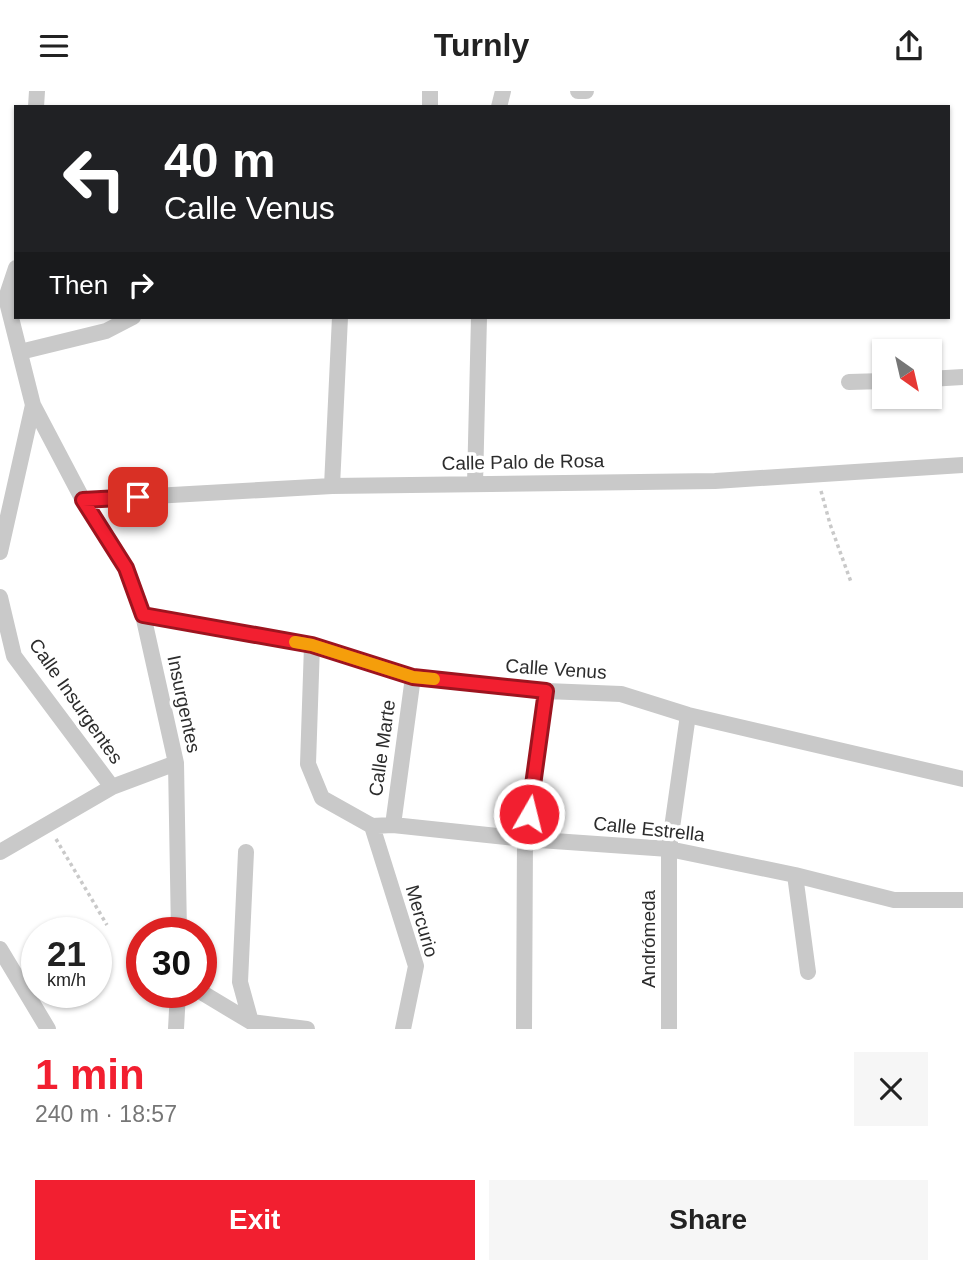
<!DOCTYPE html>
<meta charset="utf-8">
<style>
body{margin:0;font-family:Helvetica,sans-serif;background:#f6f6f6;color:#222;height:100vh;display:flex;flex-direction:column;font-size:26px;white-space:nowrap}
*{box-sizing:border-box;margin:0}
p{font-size:23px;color:#767676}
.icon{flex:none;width:38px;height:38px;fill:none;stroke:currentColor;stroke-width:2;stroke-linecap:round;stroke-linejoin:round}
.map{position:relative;height:938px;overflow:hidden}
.side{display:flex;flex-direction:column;background:#fff;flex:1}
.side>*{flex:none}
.guide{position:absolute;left:14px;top:14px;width:936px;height:214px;border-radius:0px;box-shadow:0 2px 5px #0004;background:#202124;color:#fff;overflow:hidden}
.needle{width:46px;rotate:146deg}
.buttons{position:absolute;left:872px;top:248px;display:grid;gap:14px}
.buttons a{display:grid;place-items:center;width:70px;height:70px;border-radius:0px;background:#fff;box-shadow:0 2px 5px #0004;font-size:35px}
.speed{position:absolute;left:21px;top:826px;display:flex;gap:14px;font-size:35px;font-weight:700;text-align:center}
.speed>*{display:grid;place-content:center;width:91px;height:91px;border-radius:50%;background:#fff;box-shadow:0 2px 5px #0004;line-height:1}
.speed small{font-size:18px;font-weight:400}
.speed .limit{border:10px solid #d22;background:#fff;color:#111}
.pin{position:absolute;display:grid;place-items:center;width:60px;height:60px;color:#fff;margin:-30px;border-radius:14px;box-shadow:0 4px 10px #0006}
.me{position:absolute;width:77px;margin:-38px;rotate:8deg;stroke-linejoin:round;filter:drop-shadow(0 0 5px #0008)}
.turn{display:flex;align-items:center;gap:24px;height:147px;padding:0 35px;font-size:32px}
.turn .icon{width:91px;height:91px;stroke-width:2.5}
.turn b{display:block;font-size:49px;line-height:60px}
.then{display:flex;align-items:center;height:66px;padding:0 35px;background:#0003;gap:14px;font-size:26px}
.round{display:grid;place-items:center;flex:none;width:74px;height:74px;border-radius:0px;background:#f6f6f6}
.overview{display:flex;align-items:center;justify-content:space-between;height:119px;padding:0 35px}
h1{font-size:42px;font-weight:700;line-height:52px;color:#f21f30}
.action{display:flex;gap:14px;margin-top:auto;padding:14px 35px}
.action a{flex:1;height:80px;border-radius:0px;background:#f21f30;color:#fff;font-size:28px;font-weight:700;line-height:80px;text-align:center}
.action a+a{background:#f6f6f6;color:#222}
header{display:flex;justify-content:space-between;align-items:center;height:91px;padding:0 35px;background:#fff;font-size:32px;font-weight:700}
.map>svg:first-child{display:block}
</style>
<header><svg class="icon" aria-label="menu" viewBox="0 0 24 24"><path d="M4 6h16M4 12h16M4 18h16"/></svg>Turnly<svg class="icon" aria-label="share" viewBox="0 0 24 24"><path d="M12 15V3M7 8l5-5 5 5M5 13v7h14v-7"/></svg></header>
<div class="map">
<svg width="963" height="938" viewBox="0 0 963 938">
<rect width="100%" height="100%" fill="#fff"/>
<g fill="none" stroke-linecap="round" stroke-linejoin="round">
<!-- path -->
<path stroke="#c9c9c9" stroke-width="3.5" stroke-dasharray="3.5 3.5" stroke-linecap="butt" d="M821 400 830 433 851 491
M56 748 107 834"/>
<!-- street -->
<path stroke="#c9c9c9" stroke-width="16" d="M578 0H586
M36 16 37 0
M430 16V0
M499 16 503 0
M16 177 6 207 33 314 83 409 126 477 143 524 176 672 179 842
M20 261 106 240 133 226
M929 288 963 286
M849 291 884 290
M475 393 479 226
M332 395 340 226
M83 409 332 395 715 390 963 374
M0 461 33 314
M0 506 14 565 112 696
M143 524 312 554 413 586 546 600 621 603 688 624 963 688
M312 554 308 673 322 707 372 735 393 734 525 748 669 758 795 784 894 809H963
M393 734 413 586
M372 735 416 875 403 938
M0 761 112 696 176 672
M246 761 240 891 251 931
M795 784 808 881
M0 858 48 938
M201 901 251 931 307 938
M176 938 178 901
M524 938 525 748 546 600
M669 938V758L688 624"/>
</g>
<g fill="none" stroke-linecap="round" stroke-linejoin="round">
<defs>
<path id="route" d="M138 406 83 409 126 477 143 524 312 554 413 586 546 600 529 723"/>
</defs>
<!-- route casing -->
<use href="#route" stroke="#9d141f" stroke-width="18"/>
<!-- route -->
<use href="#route" stroke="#f21f30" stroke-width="12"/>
<!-- slow -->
<path stroke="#f59e0b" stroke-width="12" d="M295 551 312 554 413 586 434 588"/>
</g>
<g text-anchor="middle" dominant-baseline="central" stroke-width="7" stroke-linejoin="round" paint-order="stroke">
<!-- street labels -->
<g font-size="19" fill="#2c2c2c" stroke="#fff">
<text transform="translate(523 371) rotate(-1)">Calle Palo de Rosa</text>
<text transform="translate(556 578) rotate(4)">Calle Venus</text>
<text transform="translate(76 610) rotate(55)">Calle Insurgentes</text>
<text transform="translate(184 613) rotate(78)">Insurgentes</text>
<text transform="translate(382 657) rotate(-82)">Calle Marte</text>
<text transform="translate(649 738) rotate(6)">Calle Estrella</text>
<text transform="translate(422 830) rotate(74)">Mercurio</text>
<text transform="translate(648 848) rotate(-90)">Andrómeda</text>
</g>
</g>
</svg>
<div class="buttons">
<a><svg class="needle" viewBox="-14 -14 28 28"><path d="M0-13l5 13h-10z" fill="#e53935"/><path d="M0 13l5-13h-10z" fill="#767676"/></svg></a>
</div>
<div class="speed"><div>21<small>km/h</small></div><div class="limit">30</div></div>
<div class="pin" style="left:138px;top:406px;background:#d93025"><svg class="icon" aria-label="arrive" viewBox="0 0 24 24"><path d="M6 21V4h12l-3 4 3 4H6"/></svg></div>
<svg class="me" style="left:529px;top:723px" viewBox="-20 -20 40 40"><circle r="17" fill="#f21f30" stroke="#fff" stroke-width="3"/><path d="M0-11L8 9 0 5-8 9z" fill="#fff"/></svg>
<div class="guide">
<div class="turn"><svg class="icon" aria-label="left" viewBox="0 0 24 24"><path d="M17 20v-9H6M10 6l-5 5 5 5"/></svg><div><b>40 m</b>Calle Venus</div></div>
<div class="then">Then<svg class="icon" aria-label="right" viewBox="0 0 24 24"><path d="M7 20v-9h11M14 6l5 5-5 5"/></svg></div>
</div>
</div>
<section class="side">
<div class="overview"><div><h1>1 min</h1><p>240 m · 18:57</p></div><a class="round"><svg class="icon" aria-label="close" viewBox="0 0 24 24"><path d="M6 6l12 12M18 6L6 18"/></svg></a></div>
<div class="action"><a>Exit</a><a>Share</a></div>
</section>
